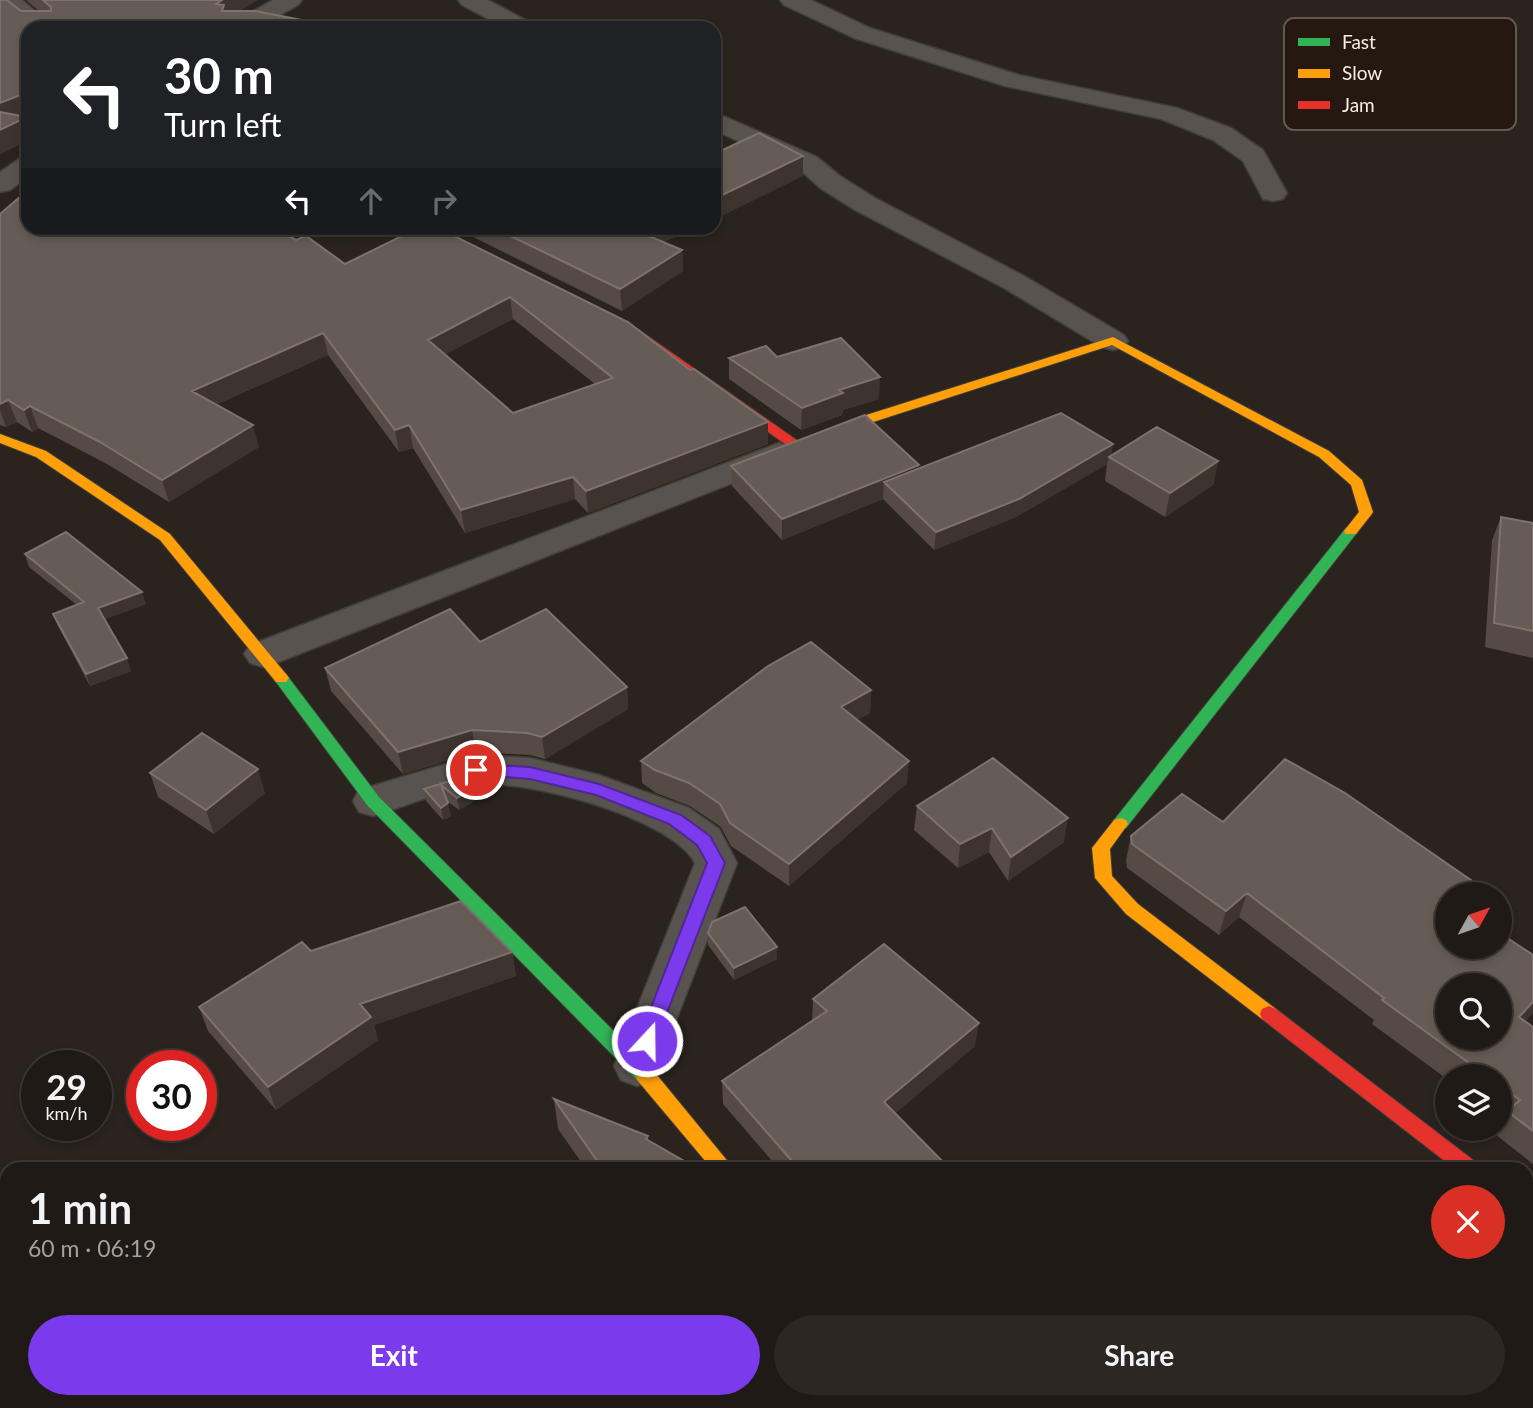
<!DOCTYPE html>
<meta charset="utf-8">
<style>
body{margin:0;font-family:Lato,sans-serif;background:#2d2723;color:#f1f3f6;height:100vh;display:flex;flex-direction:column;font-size:26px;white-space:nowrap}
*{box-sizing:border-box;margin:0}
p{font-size:23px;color:#a2a1a1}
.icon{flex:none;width:38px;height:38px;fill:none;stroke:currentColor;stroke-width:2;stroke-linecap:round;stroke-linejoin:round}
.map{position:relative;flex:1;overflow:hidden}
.panel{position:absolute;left:0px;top:1162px;width:1533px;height:247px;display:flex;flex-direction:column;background:#201a16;border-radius:21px 21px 0 0;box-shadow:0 4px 10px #0003,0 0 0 2px #3d3835}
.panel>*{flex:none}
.guide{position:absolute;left:21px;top:21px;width:700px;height:214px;border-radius:21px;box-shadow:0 4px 10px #0003,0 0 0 2px #3d3835;background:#202124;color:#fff;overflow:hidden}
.needle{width:46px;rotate:50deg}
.buttons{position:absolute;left:1435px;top:882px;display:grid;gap:14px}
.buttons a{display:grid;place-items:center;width:77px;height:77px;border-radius:50%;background:#201a16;box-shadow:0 4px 10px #0003,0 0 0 2px #3d3835;font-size:35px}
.speed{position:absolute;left:21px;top:1050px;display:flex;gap:14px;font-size:35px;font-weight:700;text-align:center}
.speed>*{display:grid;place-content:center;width:91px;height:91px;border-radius:50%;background:#201a16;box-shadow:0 4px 10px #0003,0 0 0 2px #3d3835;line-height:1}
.speed small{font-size:18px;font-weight:400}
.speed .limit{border:10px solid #d22;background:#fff;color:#111}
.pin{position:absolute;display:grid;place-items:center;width:60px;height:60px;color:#fff;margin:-30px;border:4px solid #fff;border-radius:50%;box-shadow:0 2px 7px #0007}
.me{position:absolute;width:77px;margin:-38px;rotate:21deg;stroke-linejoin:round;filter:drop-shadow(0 0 5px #0008)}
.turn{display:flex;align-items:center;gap:24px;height:147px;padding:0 28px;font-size:32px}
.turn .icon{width:91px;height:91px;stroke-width:2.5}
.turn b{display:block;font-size:49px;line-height:60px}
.lanes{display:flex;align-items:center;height:66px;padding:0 28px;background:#0003;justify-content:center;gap:35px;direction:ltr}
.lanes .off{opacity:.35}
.round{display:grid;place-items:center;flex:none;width:74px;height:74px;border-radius:37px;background:#2d2723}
.head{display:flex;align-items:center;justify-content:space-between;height:119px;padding:0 28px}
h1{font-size:42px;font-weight:700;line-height:52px}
.button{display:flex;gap:14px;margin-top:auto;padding:14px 28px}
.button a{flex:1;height:80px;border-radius:42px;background:#7c3aed;color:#fff;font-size:28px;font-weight:700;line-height:80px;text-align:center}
.button a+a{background:#2d2723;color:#f1f3f6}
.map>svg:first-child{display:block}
</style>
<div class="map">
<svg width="1533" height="1408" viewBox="0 0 1533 1408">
<rect width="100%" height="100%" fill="#2a231e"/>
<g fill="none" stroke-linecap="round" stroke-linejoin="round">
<defs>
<path id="street" d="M0 0H22L55 28H28L0 5Z
M273 0H302L298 5 257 28H228L232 23Z
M458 0H488L531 23 535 28H505L462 5Z
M780 0H811L870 28 1019 75 1177 108 1231 128 1263 150 1287 193 1283 199 1273 201 1263 199 1243 161 1213 140 1161 119 1005 86 854 38 784 5Z
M714 112 817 157 840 176 875 198 1024 276 1124 335 1128 341 1124 347 1113 350 1102 347 1004 288 855 210 820 188 799 169 714 130Z
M28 157V177L10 190 0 192V172L19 159Z
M779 443 791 446 796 453 791 460 276 663 263 667 250 663 244 654 250 645Z
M476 755 530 758 599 775 689 808 719 829 737 863 653 1080 637 1086 621 1080 614 1066 695 863C672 818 525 778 475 785 446 789 403 807 373 816L359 812 353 801 359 790Z
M1526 1190 1533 1193V1242L1526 1239Z
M893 1402H949L952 1408H896Z
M1014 1402H1077L1074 1408H1011Z"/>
<path id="fast" d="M1351 526 1356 528 1358 531 1356 534 1126 828H1114L1112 824 1114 820 1346 528Z
M281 673 286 674 379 797 652 1069 655 1075 652 1081 645 1083 638 1081 367 805 276 682 273 678 276 674Z"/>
<path id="slow" d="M1113 337 1329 451 1362 480 1373 512 1371 515 1356 534H1346L1344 531 1359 512 1351 485 1319 457 1112 345 870 423 865 424 858 420 860 417Z
M0 434 46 451 170 534 286 674 289 678 286 682H276L160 540 36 457 0 443Z
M1120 818 1126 820 1128 824 1110 849 1112 876 1138 904 1276 1009 1278 1014 1276 1019 1269 1022 1262 1019 1126 914 1095 878 1092 848 1114 820Z
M645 1067 652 1069 734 1169H712L638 1081 635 1075 638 1069Z"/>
<path id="jam" d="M639 330 798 441 860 417 865 416 872 420 802 449H792L635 337V331Z
M1269 1006 1276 1009 1477 1163 1480 1169H1455L1262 1019 1260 1014 1262 1009Z"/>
</defs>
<!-- street casing -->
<use href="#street" stroke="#433d3a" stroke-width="3"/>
<!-- fast casing -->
<use href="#fast" stroke="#433d3a" stroke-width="2"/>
<!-- slow casing -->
<use href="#slow" stroke="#433d3a" stroke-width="2"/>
<!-- jam casing -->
<use href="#jam" stroke="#433d3a" stroke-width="2"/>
<!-- street -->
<use href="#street" fill="#58534e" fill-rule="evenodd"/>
<!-- fast -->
<use href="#fast" fill="#30b455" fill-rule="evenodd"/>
<!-- slow -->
<use href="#slow" fill="#ff9f0a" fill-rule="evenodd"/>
<!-- jam -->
<use href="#jam" fill="#e5322d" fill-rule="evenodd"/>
</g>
<!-- wall -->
<path fill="#554b44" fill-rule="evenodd" d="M26 0H258L28 28V115L24 116 27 117 28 120V140L0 154 21 11H39Z
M0 214 296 240 345 264 418 228 768 444 588 513 575 499 465 533 413 448 399 452 328 355 217 404 259 447 169 502 107 464 38 428 32 432 17 422 6 427 0 425ZM513 319 595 384 513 413 445 354Z
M458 228H696L663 242 682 250 683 271 622 311 459 230Z
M777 357 879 399 843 410 842 415 801 430 729 379V358Z
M1112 455 1218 461 1213 485 1165 517 1105 481 1107 464 1016 517 934 550 883 499 782 540 732 486 731 466 919 465 918 468Z
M1501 517 1533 523V658L1485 647 1492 540Z
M25 554 146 604 105 619 131 671 90 686 58 626 53 614 77 605 29 567Z
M480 642 627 687 628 709 545 759 530 755 476 752 403 774 331 691 325 668Z
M871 690 870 713 857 720 907 783 789 886 731 846 721 827 690 806 656 793 642 783 641 761Z
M150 773 265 793 214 834 158 797Z
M462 777 498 787 459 810 447 801 451 816 443 820 426 801 424 789Z
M917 806 1064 842 1008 881 989 852 958 868 914 830Z
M1223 822 1447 947 1533 955V1013L1525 1021 1533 1027V1164L1495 1134 1498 1129H1500V1125L1503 1120 1500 1117V1076H1447V1079L1372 1024 1374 1020 1239 917 1219 935 1127 868 1126 860 1131 836Z
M708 933 777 959 734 980 708 945Z
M311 951 512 952 516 976 374 1025 378 1040 276 1110 208 1031 199 1007Z
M813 999 975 1046 895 1113 950 1169H779L723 1104 722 1081 812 1021Z
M554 1099 648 1136V1140L698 1169H586L558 1129Z
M667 1402H695L691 1408H676Z
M987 1402H999L991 1408Z"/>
<!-- shaded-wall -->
<path fill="#3d342e" d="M222 0H258L227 19 216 4Z
M28 92V115L0 125V103Z
M27 117 28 120V140L0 154V130Z
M803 156V176L714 220V199Z
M647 228H696L639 252 637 231Z
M682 250 683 271 622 311 620 289Z
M510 297 513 319 431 362 428 340Z
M323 333 328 355 198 412 192 391Z
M880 377 879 399 843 410 842 415 801 430 802 408 839 390Z
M8 400 17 422 6 427 0 410V404Z
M30 406 38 428 32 432 24 410Z
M768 422V444L588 513 586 491Z
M253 425 259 447 169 502 162 480Z
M409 425 413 448 399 452 395 430Z
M1113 444 1111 459 1109 457 1107 464 1016 517 934 550 936 532Z
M1218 461 1213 485 1165 517 1170 493Z
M919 465 917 485 884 482 883 499 782 540V519Z
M573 477 575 499 465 533 461 510Z
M142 592 146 604 103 620 98 608Z
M127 658 131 671 90 686 86 674Z
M627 687 628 709 545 759 542 737Z
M871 690 870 713 840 729 841 707Z
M472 730 476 752 403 774 398 752Z
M909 761 907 783 789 886V864Z
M258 769 265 793 214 834 206 810Z
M496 775 498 787 459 810 457 798Z
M448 803 451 816 443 820 441 808Z
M1068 818 1064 842 1008 881 1011 857Z
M992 828 989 852 958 868 960 844Z
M1247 893 1239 917 1219 935 1226 911Z
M777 947V959L734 980V968Z
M512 952 516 976 374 1025 378 1040 276 1110 268 1087 360 1004Z
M1533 1002V1013L1507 1040 1519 1017Z
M979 1023 975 1046 882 1125 884 1102Z
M686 1402H695L691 1408H686Z
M993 1402H999L991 1408Z"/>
<!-- building -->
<path fill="#665c56" stroke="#7d736c" stroke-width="2" fill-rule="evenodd" d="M0 0H7L21 11H51V7L43 0H222L216 4 224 5 222 11H255L344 28H28V92L0 103Z
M0 112 27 117 0 130Z
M759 133 803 156 714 199V154Z
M28 190V228H274L296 240 306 236 345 264 418 228H438L628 322 690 370 694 369 768 422 586 491 573 477 461 510 409 425 395 430 323 333 192 391 253 425 162 480 100 442 30 406 24 410 8 400 0 404V214ZM510 297 613 378 513 413 428 340Z
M494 228H647L637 231 682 250 620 289Z
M841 338 880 377 839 390 843 393 802 408 729 358 766 346 777 357Z
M1061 413 1113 444 1019 499 936 532 884 482Z
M865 415 919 465 782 519 731 466Z
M1157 427 1218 461 1170 493 1109 457Z
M1501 517 1533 523V631L1494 623Z
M66 532 142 592 98 608 127 658 86 674 53 614 84 602 25 554Z
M450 609 480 642 546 609 627 687 542 737 527 733 472 730 398 752 325 668Z
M811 642 871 690 841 707 909 761 789 864 730 823 720 804 689 783 655 770 641 761 768 666Z
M202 733 258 769 206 810 150 773Z
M993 758 1068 818 1011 857 992 828 960 844 917 806Z
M1285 759 1345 793 1481 887 1472 894H1447V947H1500V933L1533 955V1002L1519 1017 1533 1027V1131L1507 1111 1520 1100 1500 1086V1076H1487L1382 1000 1384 998 1247 893 1226 911 1132 844 1131 836 1182 794 1223 822ZM1447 985H1500V1038H1447Z
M496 775 457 798 441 785 448 803 441 808 424 789 462 777Z
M461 901 512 952 360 1004 371 1017 268 1087 199 1007 302 942 311 951Z
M745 907 777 947 734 968 708 933 712 922Z
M884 944 979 1023 884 1102 950 1169H799L722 1081 827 1011 813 999Z
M554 1099 648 1136 646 1139 698 1169H610L600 1165Z
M395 1402H445L447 1408H398Z
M475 1402H540L544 1408H465Z"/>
<!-- route -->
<path fill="#7c3aed" stroke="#51269a" stroke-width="2" d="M476 764 530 767 599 784 681 815 710 836 725 863 654 1046 647 1049 641 1046 638 1041 707 863 697 845 669 824 596 795 530 779 470 774 468 770Z"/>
<!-- legend -->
<rect x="1284" y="18" width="232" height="112" rx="10" fill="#241810" stroke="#635850" stroke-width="2"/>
<rect x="1298" y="38" width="32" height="8" fill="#30b455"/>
<rect x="1298" y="69" width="32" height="9" fill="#ff9f0a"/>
<rect x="1298" y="101" width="32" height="8" fill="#e5322d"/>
<g font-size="19" fill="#f5ece7">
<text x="1342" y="49">Fast</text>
<text x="1342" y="80">Slow</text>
<text x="1342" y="112">Jam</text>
</g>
</svg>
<div class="buttons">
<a><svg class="needle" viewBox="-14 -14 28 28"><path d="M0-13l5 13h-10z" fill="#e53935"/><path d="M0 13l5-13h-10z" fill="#a2a1a1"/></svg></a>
<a><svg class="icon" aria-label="search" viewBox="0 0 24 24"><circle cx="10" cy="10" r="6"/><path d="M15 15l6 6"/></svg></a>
<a><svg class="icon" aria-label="layers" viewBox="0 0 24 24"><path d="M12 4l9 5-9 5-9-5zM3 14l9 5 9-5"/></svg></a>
</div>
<div class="speed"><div>29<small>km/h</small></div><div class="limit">30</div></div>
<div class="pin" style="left:476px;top:770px;background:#d93025"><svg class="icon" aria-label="arrive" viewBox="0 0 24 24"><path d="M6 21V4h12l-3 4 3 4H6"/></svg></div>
<svg class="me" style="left:647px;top:1041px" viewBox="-20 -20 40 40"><circle r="17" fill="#7c3aed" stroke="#fff" stroke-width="3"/><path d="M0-11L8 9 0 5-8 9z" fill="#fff"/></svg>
<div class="guide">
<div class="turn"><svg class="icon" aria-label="left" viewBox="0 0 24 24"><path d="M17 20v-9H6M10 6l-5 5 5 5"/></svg><div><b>30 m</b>Turn left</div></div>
<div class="lanes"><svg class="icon" aria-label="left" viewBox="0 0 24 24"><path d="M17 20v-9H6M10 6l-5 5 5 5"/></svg><svg class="icon off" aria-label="ahead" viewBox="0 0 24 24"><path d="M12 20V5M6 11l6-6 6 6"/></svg><svg class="icon off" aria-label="right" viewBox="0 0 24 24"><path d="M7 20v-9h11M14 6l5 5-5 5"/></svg></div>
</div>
<section class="panel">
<div class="head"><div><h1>1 min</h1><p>60 m · 06:19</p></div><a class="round" style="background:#d93025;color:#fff"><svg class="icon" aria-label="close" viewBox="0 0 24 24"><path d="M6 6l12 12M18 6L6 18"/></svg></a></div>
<div class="button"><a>Exit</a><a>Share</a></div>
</section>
</div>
